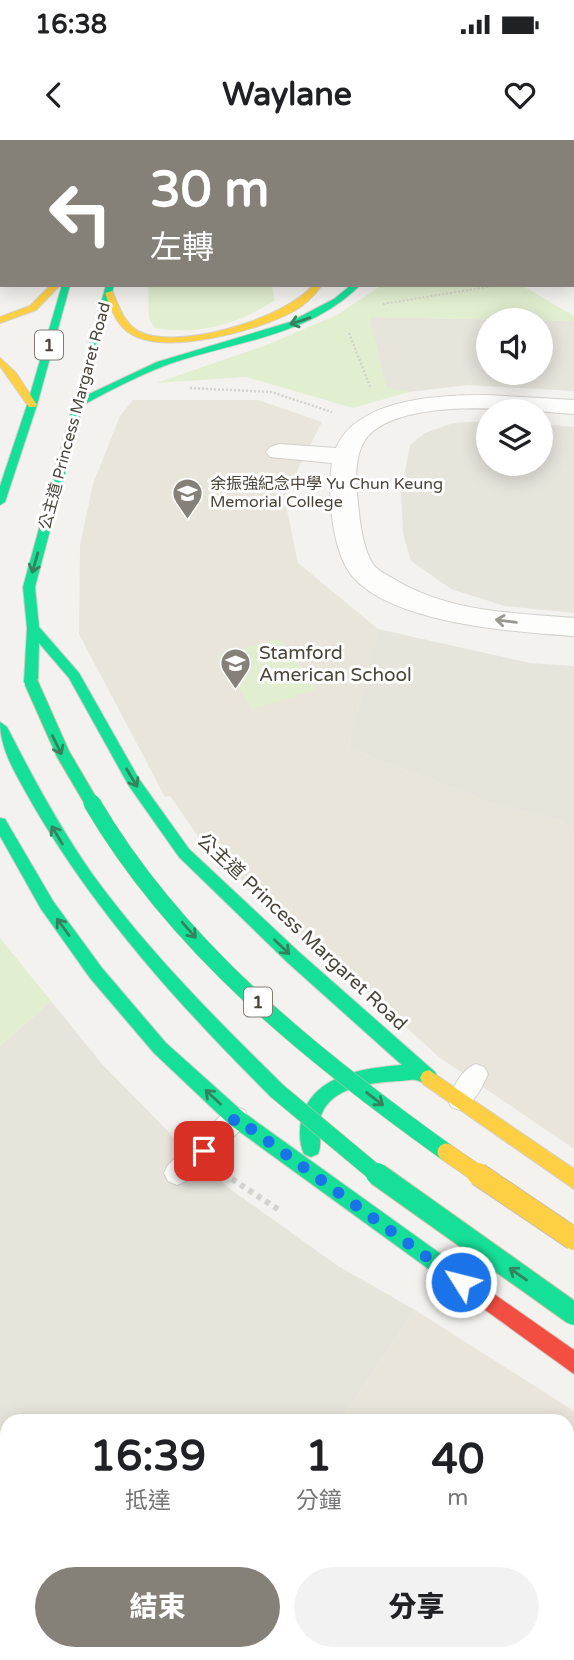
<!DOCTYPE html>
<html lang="zh-TW">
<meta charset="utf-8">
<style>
body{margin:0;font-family:"Varela Round","Noto Sans TC",sans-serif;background:#f2f2f2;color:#202124;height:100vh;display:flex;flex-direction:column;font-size:26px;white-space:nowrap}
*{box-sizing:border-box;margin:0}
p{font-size:23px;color:#757577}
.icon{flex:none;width:38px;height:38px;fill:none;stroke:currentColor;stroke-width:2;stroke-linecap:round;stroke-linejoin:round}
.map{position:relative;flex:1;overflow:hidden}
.drawer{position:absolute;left:0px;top:1274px;width:574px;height:247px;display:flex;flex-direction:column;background:#fff;border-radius:21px 21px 0 0;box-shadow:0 4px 18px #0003}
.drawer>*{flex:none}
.hud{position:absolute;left:0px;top:0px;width:574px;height:147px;box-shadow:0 4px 18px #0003;background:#868178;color:#fff;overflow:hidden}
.fabs{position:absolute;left:476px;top:168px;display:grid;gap:14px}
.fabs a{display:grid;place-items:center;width:77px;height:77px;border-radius:50%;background:#fff;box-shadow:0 4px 18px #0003;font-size:35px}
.pin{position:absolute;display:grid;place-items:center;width:60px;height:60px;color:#fff;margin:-30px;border-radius:14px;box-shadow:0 4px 10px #0006}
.me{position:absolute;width:77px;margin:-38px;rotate:306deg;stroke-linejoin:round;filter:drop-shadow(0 0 5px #0008)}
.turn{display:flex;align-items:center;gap:24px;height:147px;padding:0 35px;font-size:32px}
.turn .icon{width:91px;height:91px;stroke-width:2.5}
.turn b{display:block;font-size:49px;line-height:60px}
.eta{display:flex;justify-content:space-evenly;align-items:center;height:119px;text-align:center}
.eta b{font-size:42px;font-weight:800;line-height:49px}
.action{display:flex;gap:14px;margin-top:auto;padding:14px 35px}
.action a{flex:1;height:80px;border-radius:42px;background:#868178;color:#fff;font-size:28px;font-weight:800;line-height:80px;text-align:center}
.action a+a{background:#f2f2f2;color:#202124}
.status{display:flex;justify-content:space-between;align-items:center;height:49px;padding:0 35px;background:#fff;direction:ltr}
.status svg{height:19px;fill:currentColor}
header{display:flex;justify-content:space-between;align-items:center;height:91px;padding:0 35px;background:#fff;font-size:32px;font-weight:800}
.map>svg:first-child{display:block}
</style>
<div class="status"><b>16:38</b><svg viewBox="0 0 49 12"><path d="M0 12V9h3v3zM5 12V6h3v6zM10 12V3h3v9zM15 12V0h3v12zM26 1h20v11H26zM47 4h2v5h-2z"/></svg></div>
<header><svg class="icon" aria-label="back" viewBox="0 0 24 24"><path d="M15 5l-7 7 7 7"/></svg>Waylane<svg class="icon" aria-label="heart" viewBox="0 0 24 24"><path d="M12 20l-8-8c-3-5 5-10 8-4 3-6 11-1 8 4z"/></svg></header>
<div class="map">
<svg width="574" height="1520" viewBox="0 0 574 1520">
<rect width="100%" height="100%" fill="#f4f2ee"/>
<!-- residential -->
<path fill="#e7e4dc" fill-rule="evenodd" d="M369 177 574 181V251L468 245 409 252 386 248ZM488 180H541V233H488Z
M488 281V324H541V284L574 287V473L505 466 451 449 411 421 403 394 401 352 410 305 425 293 453 283Z
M378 489 530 523 574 526V690L561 681 497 665 348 608Z
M51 861 102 924 195 1019 230 1049 338 1126 415 1170 340 1281H7V1514H281L288 1520H0V906Z"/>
<!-- education -->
<path fill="#eae5da" d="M133 260H258L322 282 284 356 298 423 378 489 348 608 497 665 561 681 574 690V1009L439 917 337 825 312 807 204 705 170 656 165 657 79 494 80 405 93 344 120 276Z
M415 1170 574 1271V1315L567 1328V1281H340Z
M567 1481 574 1486V1520H288L281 1514H567Z"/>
<!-- green -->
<path fill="#e1eecf" d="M148 145H269L272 147 275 160C237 185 199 195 155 188L149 178Z
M382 145H521L574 176V181L370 177 386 247 409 252 353 268 246 237 156 243 264 206 337 175Z
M280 499 316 550 252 569 218 515Z
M0 798 51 861 0 906Z"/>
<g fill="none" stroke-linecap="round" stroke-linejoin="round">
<defs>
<path id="lane" d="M476 924 484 927 488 934C482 947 474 965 460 970L451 967 448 959C454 946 462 929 476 924Z
M236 967 245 970 248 978 245 986 186 1041 177 1045 168 1041 164 1033 168 1025 227 970Z"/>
<path id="street" d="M290 0H310L289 2Z
M487 255 574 260V274C521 270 422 258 376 289 356 302 355 331 357 352 359 373 361 406 373 424 378 431 387 435 394 439 448 472 513 473 574 478V496C516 492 394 484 353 437 332 413 327 353 332 323L270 317 266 312 270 307 279 304 336 308C358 258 439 255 487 255Z"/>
<path id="fast" d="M572 100H574V104H572Z
M0 129H2V133H0Z
M62 145H70L37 265 5 362 0 365V346L27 265Z
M106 145H114L85 256 157 222 290 182 334 159 351 145H360C311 195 238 201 175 222 143 233 113 249 83 265L35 447 39 487 79 533 139 639 189 709 299 812 435 932 438 938 435 944 429 946C426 945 423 942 419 941 414 938 404 941 397 941 372 943 336 946 323 971 315 985 324 1000 318 1014L311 1017 304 1014C299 1003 299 989 302 977 314 934 365 928 402 925L287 822 179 717 129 646 69 538 39 503 38 542 31 546 24 542 27 488 23 447Z
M0 582 7 587C33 638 60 688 93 735 149 812 216 879 283 945L286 951 283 957 277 959 271 957C181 867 97 775 33 665 19 639 0 612 0 582Z
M0 678 5 679 53 761 102 828 166 903 243 972 484 1145 487 1152 484 1159 477 1162 470 1159 229 984 154 913 90 838 41 769 0 696Z"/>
<path id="slow" d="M90 0H96V2H90Z
M51 145H60L36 170 0 183V177L30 166Z
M313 145H322C314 156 306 164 294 171 260 190 166 216 131 194 116 185 111 168 105 153L112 151C119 166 123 182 138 191 176 212 287 178 313 145Z
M0 218 16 233 37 265 35 267H29L0 226Z
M429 930 574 1029V1049L423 944 420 938 423 932Z"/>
<path id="jam" d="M61 0H67V2H61Z
M477 1142 574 1210V1234L470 1159 467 1152 470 1145Z"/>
</defs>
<!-- lane casing -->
<use href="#lane" stroke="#d2d0cb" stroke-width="2"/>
<!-- street casing -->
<use href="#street" stroke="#d2d0cb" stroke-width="2"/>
<!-- fast casing -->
<use href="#fast" stroke="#d3cfc5" stroke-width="2"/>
<!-- slow casing -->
<use href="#slow" stroke="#d3cfc5" stroke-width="2"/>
<!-- jam casing -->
<use href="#jam" stroke="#d3cfc5" stroke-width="2"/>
<!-- path-far2 -->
<path stroke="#d3d2cc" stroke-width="2" stroke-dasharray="2 2" stroke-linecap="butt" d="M383 164 493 146"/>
<!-- path-far1 -->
<path stroke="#d3d2cc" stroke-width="2.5" stroke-dasharray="2 2" stroke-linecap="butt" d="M349 193 371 249
M190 248 271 252 332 272"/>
<!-- path -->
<path stroke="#d3d2cc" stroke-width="6" stroke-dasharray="5 5" stroke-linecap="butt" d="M232 1039 282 1072"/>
<!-- lane -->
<use href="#lane" fill="#fdfdfc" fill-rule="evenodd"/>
<!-- street -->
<use href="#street" fill="#fdfdfc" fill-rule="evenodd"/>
<!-- fast -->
<use href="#fast" fill="#16e098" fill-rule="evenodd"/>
<!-- slow -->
<use href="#slow" fill="#ffcf43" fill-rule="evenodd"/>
<!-- jam -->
<use href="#jam" fill="#f24e42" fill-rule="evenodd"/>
<defs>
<path id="fast-bridge-far2" d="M31 542 63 614 93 665"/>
<path id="fast-bridge-far1" d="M92 663C177 808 312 916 446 1012
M277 951 379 1036"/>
<path id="fast-bridge" d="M377 1034 574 1174"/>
<path id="slow-bridge-far1" d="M446 1012 481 1036"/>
<path id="slow-bridge" d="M478 1034 574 1099"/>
</defs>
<!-- fast-bridge-far2 casing -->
<use href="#fast-bridge-far2" stroke="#ccbfa9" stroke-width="15" stroke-linecap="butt"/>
<!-- fast-bridge-far1 casing -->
<use href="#fast-bridge-far1" stroke="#ccbfa9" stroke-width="18" stroke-linecap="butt"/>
<!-- fast-bridge casing -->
<use href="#fast-bridge" stroke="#ccbfa9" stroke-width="24" stroke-linecap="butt"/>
<!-- slow-bridge-far1 casing -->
<use href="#slow-bridge-far1" stroke="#ccbfa9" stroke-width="18" stroke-linecap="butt"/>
<!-- slow-bridge casing -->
<use href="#slow-bridge" stroke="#ccbfa9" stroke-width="24" stroke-linecap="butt"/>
<!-- fast-bridge-far2 -->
<use href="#fast-bridge-far2" stroke="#16e098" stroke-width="13"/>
<!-- fast-bridge-far1 -->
<use href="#fast-bridge-far1" stroke="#16e098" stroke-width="17"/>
<!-- fast-bridge -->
<use href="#fast-bridge" stroke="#16e098" stroke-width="22"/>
<!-- slow-bridge-far1 -->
<use href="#slow-bridge-far1" stroke="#ffcf43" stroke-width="17"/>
<!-- slow-bridge -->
<use href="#slow-bridge" stroke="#ffcf43" stroke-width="22"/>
</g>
<!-- one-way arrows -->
<defs><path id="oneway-shaft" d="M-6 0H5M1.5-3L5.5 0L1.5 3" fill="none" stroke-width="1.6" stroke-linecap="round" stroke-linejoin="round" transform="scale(1.75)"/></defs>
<g stroke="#36825f">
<use href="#oneway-shaft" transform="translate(300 181) rotate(162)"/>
<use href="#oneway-shaft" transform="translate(35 423) rotate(106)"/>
<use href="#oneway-shaft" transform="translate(57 605) rotate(64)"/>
<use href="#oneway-shaft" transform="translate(132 638) rotate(59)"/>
<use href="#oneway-shaft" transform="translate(57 695) rotate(-121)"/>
<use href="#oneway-shaft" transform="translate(63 787) rotate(-126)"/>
<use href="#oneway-shaft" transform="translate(189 790) rotate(49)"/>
<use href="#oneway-shaft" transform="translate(282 807) rotate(44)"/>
<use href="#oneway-shaft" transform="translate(213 957) rotate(-137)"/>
<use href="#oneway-shaft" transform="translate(375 959) rotate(38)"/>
<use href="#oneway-shaft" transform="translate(518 1134) rotate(-145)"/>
</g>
<use stroke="#9b9791" href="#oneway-shaft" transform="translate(506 481) rotate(-172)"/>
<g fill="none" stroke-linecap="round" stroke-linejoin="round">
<!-- route -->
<path stroke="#1a73e8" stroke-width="12" stroke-dasharray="0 21.6" d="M204 1011 236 978 461 1142"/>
</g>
<!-- icons -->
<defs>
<symbol id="school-pin" viewBox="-11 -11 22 30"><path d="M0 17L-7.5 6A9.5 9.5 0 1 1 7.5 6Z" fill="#868178" stroke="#fff"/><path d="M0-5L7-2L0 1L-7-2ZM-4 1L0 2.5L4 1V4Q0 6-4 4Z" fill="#fff"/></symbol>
</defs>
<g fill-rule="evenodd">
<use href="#school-pin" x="170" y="336" width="35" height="47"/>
<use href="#school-pin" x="218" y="506" width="35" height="47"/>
</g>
<g text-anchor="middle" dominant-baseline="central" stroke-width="6" stroke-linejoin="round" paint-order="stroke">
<!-- far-street labels -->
<g font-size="16" fill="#4b4439" stroke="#fff">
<text transform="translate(75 276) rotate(-75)">公主道 Princess Margaret Road</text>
</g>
<!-- far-poi labels -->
<g font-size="16" fill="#4b4439" stroke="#fff" text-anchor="start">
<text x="210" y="344">余振強紀念中學 Yu Chun Keung<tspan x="210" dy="18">Memorial College</tspan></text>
</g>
<!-- shield labels -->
<g fill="#fff" stroke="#817c74" stroke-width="2">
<rect x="35" y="190.5" width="28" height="29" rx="5"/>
<rect x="244" y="847.5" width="28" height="29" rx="5"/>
</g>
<g font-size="18" font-weight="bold" fill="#4b4439">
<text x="49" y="205">1</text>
<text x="258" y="862">1</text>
</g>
<!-- poi labels -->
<g font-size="19" fill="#4b4439" stroke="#fff" text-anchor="start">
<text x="259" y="513">Stamford<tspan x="259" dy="22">American School</tspan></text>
</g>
<!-- street labels -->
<g font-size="19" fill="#4b4439" stroke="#fff">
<text transform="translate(302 792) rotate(43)">公主道 Princess Margaret Road</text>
</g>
</g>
</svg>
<div class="fabs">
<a><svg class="icon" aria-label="sound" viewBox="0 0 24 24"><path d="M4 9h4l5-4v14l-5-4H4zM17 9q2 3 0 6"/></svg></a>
<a><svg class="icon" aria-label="layers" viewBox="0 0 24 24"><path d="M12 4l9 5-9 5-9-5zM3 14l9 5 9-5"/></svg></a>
</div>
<div class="pin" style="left:204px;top:1011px;background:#d93025"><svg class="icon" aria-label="arrive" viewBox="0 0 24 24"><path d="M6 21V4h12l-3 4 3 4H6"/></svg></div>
<svg class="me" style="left:461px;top:1142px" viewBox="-20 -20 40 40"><circle r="17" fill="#1a73e8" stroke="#fff" stroke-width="3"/><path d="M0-11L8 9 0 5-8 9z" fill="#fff"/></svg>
<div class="hud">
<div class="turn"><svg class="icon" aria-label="left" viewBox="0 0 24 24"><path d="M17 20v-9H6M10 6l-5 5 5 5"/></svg><div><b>30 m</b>左轉</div></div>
</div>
<section class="drawer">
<div class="eta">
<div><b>16:39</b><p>抵達</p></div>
<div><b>1</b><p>分鐘</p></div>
<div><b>40</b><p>m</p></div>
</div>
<div class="action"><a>結束</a><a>分享</a></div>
</section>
</div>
